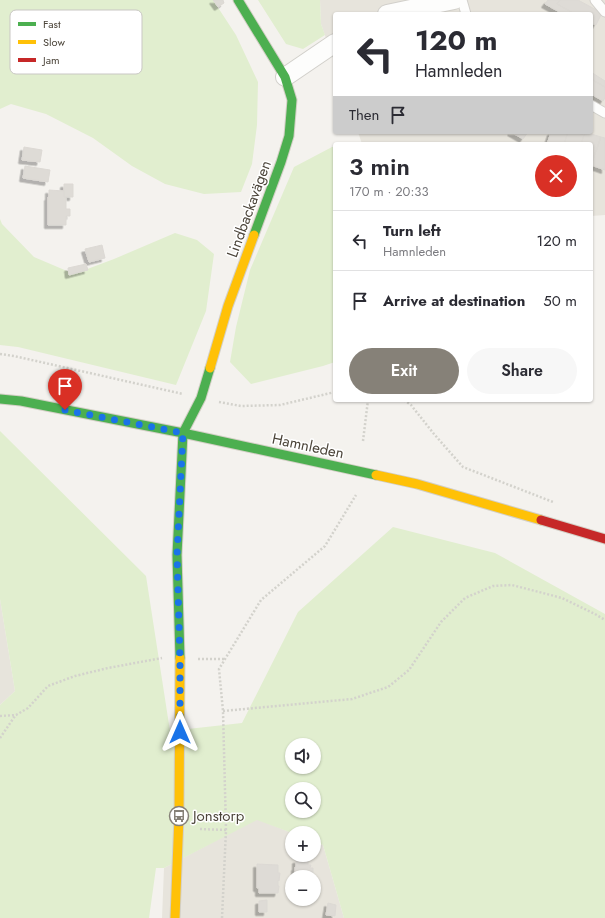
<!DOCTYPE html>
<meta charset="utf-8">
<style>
body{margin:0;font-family:Jost,sans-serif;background:#f7f7f7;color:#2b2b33;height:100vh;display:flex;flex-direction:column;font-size:15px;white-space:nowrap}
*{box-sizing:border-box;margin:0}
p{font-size:13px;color:#7c7c81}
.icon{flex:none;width:22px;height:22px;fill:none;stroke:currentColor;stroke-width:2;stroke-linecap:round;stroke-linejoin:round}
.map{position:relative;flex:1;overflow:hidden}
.details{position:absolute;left:333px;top:142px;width:260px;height:260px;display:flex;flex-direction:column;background:#fff;border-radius:4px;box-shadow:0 1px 3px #0004}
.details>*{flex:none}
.hud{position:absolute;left:333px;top:12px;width:260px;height:122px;border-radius:4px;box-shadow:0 1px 3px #0004;background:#fff;color:#2b2b33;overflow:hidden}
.fabs{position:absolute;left:285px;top:738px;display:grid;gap:8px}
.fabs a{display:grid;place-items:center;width:36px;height:36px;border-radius:50%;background:#fff;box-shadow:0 1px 3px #0004;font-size:20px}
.pin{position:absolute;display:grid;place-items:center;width:34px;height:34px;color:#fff;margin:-41px -17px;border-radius:50% 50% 50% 0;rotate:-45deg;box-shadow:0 0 4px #0007}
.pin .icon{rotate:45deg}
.me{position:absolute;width:44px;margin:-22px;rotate:0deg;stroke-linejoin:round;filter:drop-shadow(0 0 3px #0008)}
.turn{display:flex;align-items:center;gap:14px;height:84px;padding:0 16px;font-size:18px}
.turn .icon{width:52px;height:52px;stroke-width:2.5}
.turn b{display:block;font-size:28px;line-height:34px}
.then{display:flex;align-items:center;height:38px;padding:0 16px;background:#0003;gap:8px;font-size:15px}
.round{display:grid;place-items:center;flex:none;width:42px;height:42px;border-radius:21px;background:#f7f7f7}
.headline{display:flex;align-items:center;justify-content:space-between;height:68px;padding:0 16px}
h1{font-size:24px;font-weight:600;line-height:30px}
.button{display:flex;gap:8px;margin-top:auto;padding:8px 16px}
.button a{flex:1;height:46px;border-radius:24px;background:#868178;color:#fff;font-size:16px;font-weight:600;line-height:46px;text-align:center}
.button a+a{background:#f7f7f7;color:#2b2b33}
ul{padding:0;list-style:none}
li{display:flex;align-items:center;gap:12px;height:60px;padding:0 16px;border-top:1px solid #e1e1e2}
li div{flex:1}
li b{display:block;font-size:15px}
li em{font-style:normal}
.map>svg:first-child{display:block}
</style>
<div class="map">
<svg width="605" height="918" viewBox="0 0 605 918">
<defs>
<filter id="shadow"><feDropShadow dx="-3.5" dy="3.5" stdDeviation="0" flood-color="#0004"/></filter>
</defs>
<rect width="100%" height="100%" fill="#f4f2ee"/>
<!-- residential -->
<path fill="#e7e4dc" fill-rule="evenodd" d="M320 0H605V215L591 216V144H362L358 132H591V14H335V64L321 24Z
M0 599 15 691 0 705Z
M257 819 292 833V855H314V842L323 845 344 918H162L164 868ZM292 877H314V899H292Z"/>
<!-- green -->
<path fill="#e1eecf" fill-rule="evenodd" d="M0 0H213L236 35 258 82 257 125 252 164 241 192 204 194 165 184 132 166 93 138 46 114 11 104 0 109Z
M258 0H320L321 24 325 35 303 49 286 44Z
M332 147H335V362L323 366 251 384 230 362 236 327 250 270 294 167Z
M0 219 2 224 34 257 74 274 114 259 175 233 197 240 214 254 206 311 176 385 18 347 0 345Z
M0 431 146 576 170 731 242 723 298 612 393 527 495 553 605 614V918H344L323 845 314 842V833H292L257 820 164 868H156L149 918H0V705L15 691 0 599ZM292 745H314V767H292ZM292 789H314V811H292Z"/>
<!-- building -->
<path fill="#dedbd6" stroke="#dcd9d4" filter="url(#shadow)" d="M213 0H223L224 3 218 7Z
M548 0H560L557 4 575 14H563L545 4Z
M560 0H578L602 13 596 25 591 23V14H575L557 4Z
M591 72 605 81V87L591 79Z
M591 79 605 87V98L603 101 591 94Z
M511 132H528L523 139Z
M551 132H568L564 144H547Z
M568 132H575L584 135 581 144H564Z
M585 132 601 137 591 165V144H581Z
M601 137 605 138V170L591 165Z
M24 147 42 150 40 162 22 160Z
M25 166 50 170 48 182 23 178Z
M64 184H73V197H64Z
M49 190 64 191V197H66V209H70V216H66V225H48V197H49Z
M102 245 105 258 89 262 85 249Z
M86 264 88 270 69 275 68 268Z
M296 860H308V865H311L310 868H313V875H311V877H295V867H296Z
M257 864 278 865V873H280L279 881 278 880V886H279L278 893H259V888H257Z
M267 900V912H259V901Z
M328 903 336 905 335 916 326 915Z"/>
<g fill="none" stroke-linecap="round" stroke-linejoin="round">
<defs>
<path id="lane" d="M462 0 466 14
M595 0 605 12
M591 105 605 113"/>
<path id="street" d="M387 14 454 0
M285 77 335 43"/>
<path id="fast" d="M238 0 285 77 292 100 289 136 281 162 254 235
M0 399 21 401 183 433 376 475
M180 658 177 555 183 433 201 398 210 368"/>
<path id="slow" d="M210 368 228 306 254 235
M376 475 417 484 541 520
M175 918 179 816 180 658"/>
<path id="jam" d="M541 520 605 539"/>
</defs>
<!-- lane casing -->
<use href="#lane" stroke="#d2d0cb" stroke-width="11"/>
<!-- street casing -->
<use href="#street" stroke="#d2d0cb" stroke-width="20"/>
<!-- fast casing -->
<use href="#fast" stroke="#d3cfc5" stroke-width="11"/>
<!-- slow casing -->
<use href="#slow" stroke="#d3cfc5" stroke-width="11"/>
<!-- jam casing -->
<use href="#jam" stroke="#d3cfc5" stroke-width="11"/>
<!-- path -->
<path stroke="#d3d2cc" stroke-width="2.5" stroke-dasharray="2 2" stroke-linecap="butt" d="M0 354 14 356 183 394
M404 400 411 405 434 434 463 467 553 502
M219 402 241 406 280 405 335 392
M363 441 368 400
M198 659H225
M223 711 352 699 388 687 409 670 441 622 465 598 493 586 512 585 562 598 595 614 605 620
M0 716 16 715 28 708 48 686 75 676 108 668 162 658
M0 738 15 716
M200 829 226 830
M222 918 226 830 223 711 219 669 261 600 325 546 356 495"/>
<!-- lane -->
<use href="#lane" stroke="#fdfdfc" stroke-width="9"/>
<!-- street -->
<use href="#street" stroke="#fdfdfc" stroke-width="18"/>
<!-- fast -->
<use href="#fast" stroke="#4caf50" stroke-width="9"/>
<!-- slow -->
<use href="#slow" stroke="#ffc107" stroke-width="9"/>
<!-- jam -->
<use href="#jam" stroke="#c62828" stroke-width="9"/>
</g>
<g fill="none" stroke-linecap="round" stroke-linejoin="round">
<!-- route -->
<path stroke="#1a73e8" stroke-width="7" stroke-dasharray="0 12.6" d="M65 410 183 433 177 555 180 659V732"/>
</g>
<!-- icons -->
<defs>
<symbol id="bus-ring" viewBox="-11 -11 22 22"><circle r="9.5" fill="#fff" stroke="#868178" stroke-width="1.5"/><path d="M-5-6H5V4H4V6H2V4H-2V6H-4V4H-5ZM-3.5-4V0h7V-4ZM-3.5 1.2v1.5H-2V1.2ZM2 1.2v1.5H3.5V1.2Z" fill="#868178"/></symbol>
</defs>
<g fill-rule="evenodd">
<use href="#bus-ring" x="168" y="805" width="22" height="22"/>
</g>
<g text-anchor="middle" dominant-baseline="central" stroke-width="3" stroke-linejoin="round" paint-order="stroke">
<!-- street labels -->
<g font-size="15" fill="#4b4439" stroke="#fff">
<text transform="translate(249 209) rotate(-70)">Lindbackavägen</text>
<text transform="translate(308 446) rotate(12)">Hamnleden</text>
</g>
<!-- poi labels -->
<g font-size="15" fill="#4b4439" stroke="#fff" text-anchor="start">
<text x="193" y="816">Jonstorp</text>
</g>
</g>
<!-- legend -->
<rect x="10" y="10" width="132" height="64" rx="6" fill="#fff" stroke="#c9c7c4" stroke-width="1"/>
<rect x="18" y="22" width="18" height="4" fill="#4caf50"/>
<rect x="18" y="40" width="18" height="4" fill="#ffc107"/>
<rect x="18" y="58" width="18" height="4" fill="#c62828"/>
<g font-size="11" fill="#4b4439">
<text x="43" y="28">Fast</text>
<text x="43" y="46">Slow</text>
<text x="43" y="64">Jam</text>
</g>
</svg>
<div class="fabs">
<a><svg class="icon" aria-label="sound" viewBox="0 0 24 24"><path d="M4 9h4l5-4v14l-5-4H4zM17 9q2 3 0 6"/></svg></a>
<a><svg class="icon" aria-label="search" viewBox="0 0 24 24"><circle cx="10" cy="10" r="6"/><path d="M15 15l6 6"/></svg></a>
<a>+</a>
<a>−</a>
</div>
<div class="pin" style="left:65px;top:410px;background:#d93025"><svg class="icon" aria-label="arrive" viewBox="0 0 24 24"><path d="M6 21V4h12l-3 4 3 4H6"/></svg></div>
<svg class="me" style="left:180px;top:732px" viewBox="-20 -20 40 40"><path d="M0-17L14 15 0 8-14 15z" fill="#1a73e8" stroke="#fff" stroke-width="4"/></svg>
<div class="hud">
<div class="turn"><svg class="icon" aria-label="left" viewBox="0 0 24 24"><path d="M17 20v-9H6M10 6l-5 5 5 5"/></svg><div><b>120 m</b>Hamnleden</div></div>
<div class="then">Then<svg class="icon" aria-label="arrive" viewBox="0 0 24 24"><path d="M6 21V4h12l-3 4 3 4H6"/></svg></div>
</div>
<section class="details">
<div class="headline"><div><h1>3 min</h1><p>170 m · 20:33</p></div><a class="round" style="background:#d93025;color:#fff"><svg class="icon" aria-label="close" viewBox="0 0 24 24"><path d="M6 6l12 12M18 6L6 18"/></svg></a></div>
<ul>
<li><svg class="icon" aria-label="left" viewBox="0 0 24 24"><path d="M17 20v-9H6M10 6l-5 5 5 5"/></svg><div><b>Turn left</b><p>Hamnleden</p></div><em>120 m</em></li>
<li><svg class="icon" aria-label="arrive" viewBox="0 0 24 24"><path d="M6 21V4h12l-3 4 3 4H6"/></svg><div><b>Arrive at destination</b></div><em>50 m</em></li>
</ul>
<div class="button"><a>Exit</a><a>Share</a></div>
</section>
</div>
